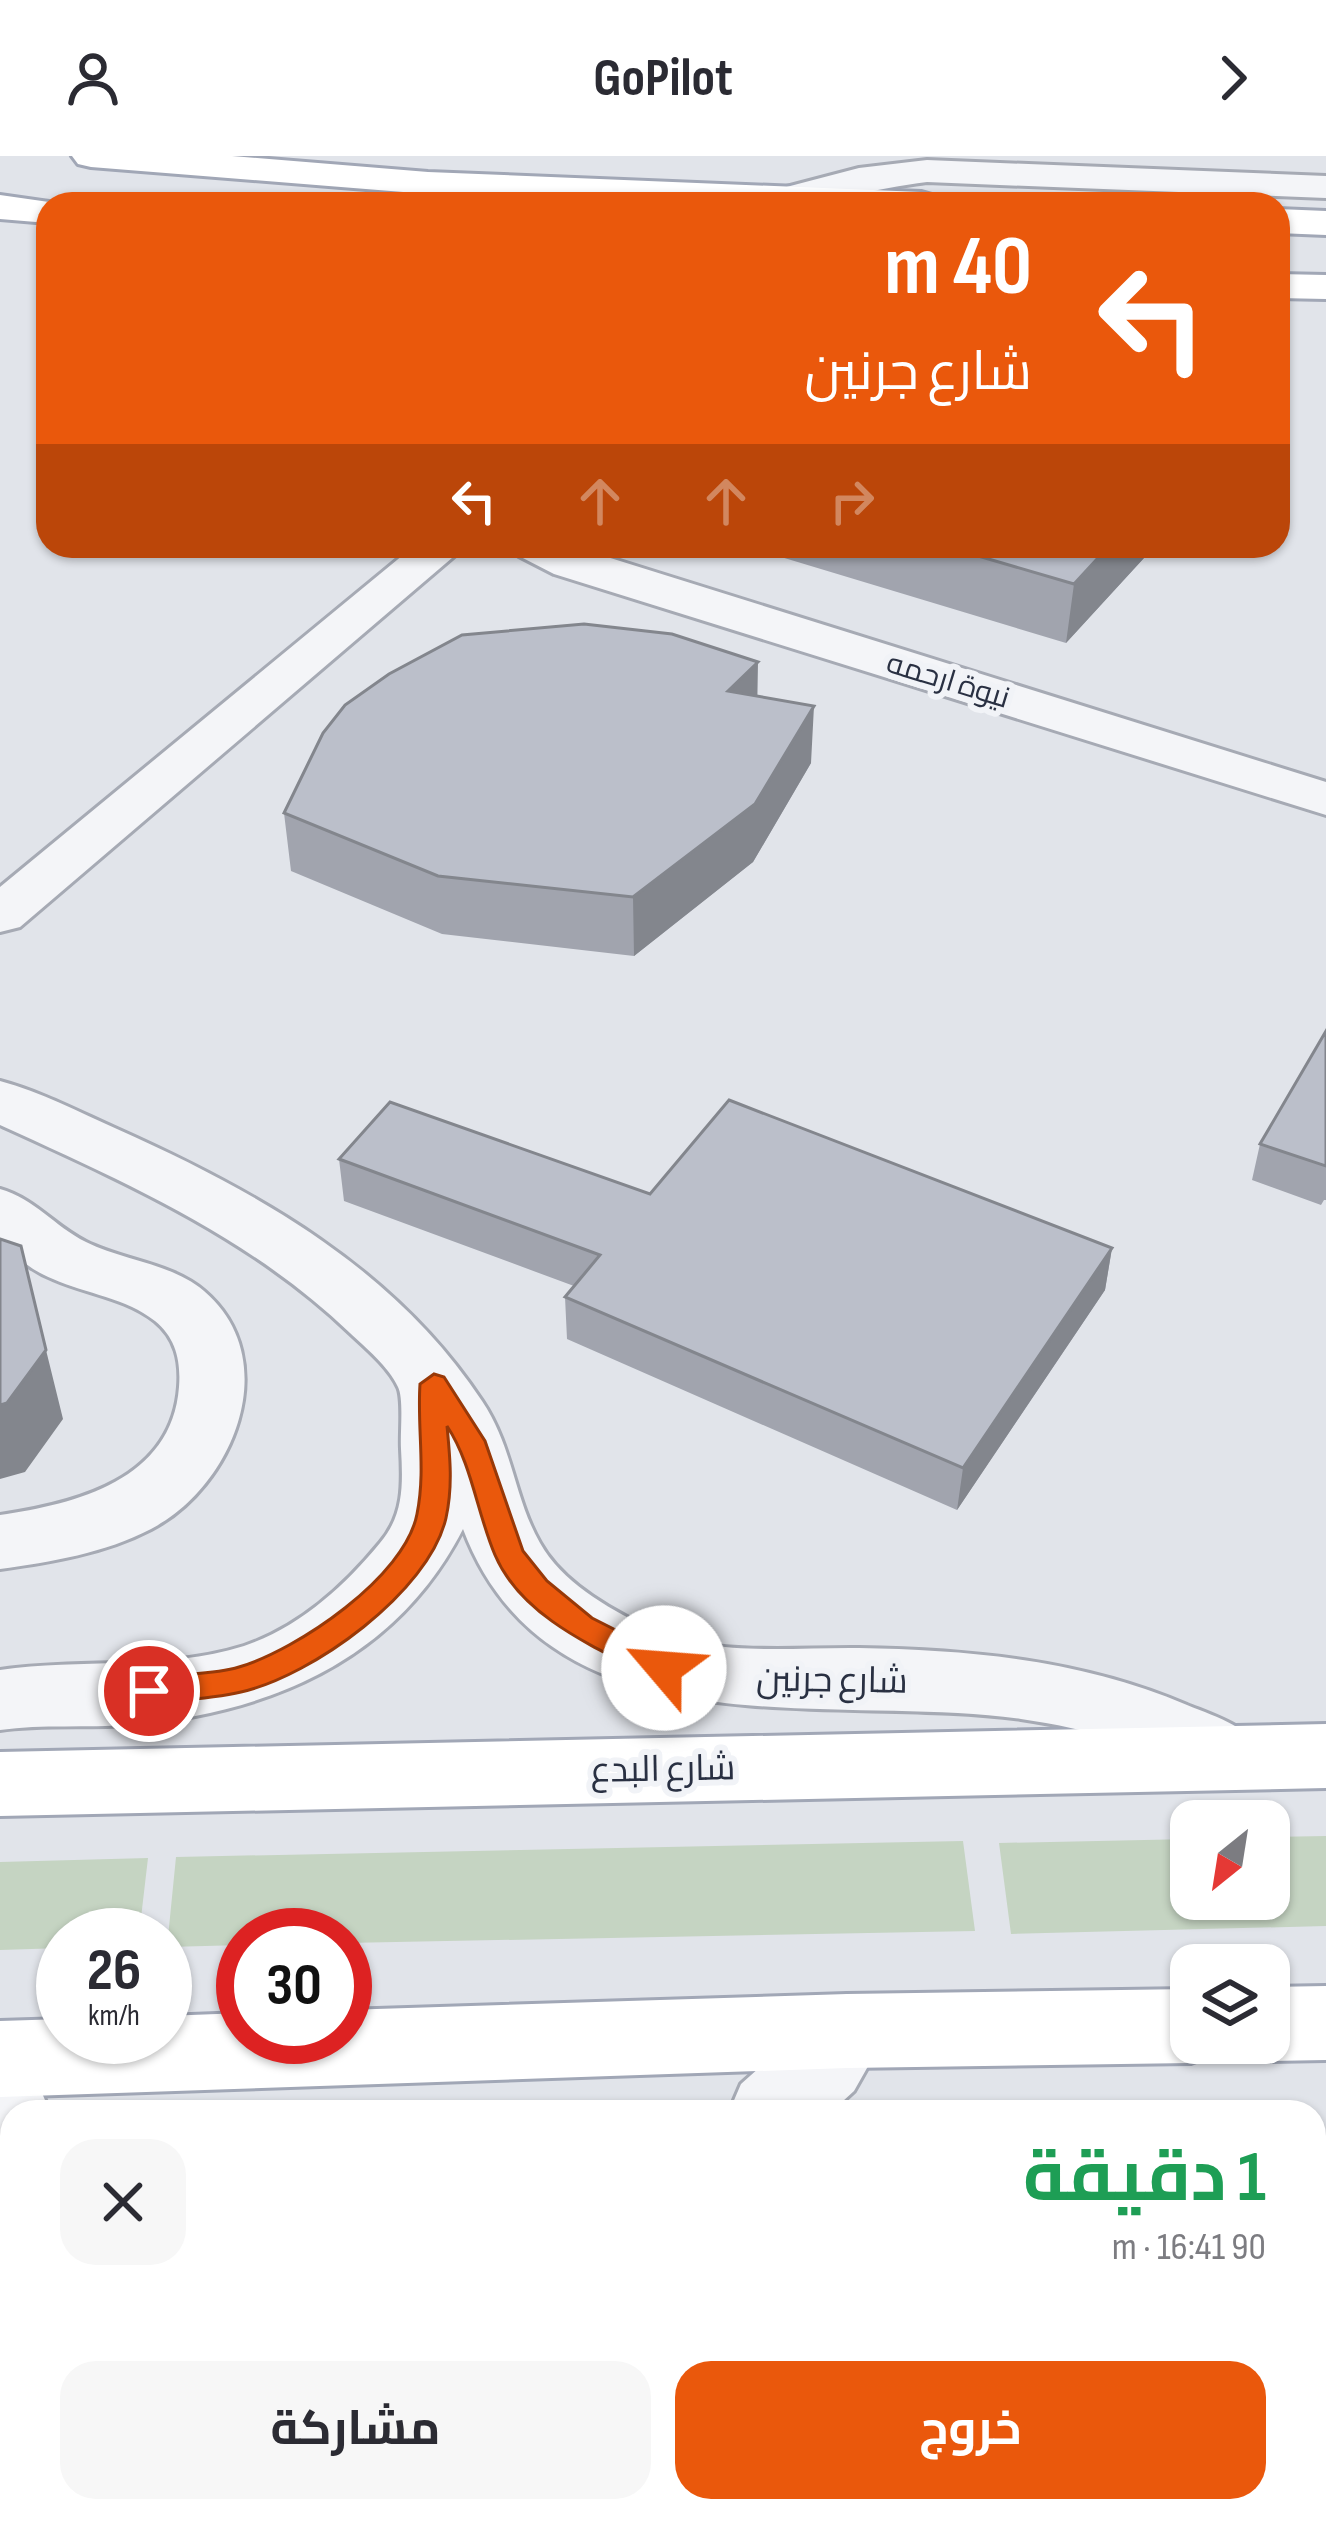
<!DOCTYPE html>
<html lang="ar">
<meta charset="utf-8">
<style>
body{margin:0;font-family:"Sofia Sans Condensed",Cairo,sans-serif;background:#f7f7f7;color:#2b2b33;direction:rtl;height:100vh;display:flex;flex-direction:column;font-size:45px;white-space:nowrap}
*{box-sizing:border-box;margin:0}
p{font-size:39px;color:#7c7c81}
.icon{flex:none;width:66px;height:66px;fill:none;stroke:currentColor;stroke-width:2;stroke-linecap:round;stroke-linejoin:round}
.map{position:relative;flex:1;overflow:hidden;direction:ltr}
.side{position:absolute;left:0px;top:1944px;width:1326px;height:423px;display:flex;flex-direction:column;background:#fff;border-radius:36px 36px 0 0;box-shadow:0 3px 9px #0004;direction:rtl}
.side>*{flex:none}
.top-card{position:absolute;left:36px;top:36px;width:1254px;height:366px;border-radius:36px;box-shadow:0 3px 9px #0004;direction:rtl;background:#ea580c;color:#fff;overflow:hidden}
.needle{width:78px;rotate:210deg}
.controls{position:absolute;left:1170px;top:1644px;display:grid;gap:24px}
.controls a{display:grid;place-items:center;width:120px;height:120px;border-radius:24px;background:#fff;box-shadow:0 3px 9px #0004;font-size:60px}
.speed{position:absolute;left:36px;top:1752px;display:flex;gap:24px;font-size:60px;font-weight:700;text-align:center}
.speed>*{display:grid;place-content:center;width:156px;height:156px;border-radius:50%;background:#fff;box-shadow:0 3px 9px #0004;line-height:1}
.speed small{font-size:30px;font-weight:400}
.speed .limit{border:18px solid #d22;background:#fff;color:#111}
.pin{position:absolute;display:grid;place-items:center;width:102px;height:102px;color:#fff;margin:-51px;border:6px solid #fff;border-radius:50%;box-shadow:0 3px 12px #0007}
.me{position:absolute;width:132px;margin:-66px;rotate:297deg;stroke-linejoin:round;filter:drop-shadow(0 0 9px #0008)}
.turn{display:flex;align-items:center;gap:42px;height:252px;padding:0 60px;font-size:54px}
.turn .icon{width:156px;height:156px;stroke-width:2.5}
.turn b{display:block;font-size:84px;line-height:102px}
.lanes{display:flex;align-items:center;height:114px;padding:0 60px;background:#0003;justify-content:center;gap:60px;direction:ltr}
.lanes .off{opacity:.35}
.round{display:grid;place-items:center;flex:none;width:126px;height:126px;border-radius:36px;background:#f7f7f7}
.head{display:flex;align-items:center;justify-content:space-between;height:204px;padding:0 60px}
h1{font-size:72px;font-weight:700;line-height:90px;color:#1e9e55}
.button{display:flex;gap:24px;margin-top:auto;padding:24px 60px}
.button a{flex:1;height:138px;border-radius:36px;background:#ea580c;color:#fff;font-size:48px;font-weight:700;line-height:138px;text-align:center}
.button a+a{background:#f7f7f7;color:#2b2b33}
header{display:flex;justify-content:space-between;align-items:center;height:156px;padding:0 60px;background:#fff;font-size:54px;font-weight:700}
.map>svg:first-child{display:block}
</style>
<header><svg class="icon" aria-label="forward" viewBox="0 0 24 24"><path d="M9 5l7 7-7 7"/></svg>GoPilot<svg class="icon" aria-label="person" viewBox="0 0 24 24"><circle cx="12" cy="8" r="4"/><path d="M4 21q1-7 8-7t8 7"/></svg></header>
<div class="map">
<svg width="1326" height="2366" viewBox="0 0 1326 2366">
<rect width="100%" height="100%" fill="#e1e4ea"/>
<!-- green -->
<path fill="#c5d4c2" d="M1326 1680V1770L1011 1778 999 1687 1191 1683V1743H1269V1681Z
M963 1685 975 1775 345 1787V1779H243V1789L167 1791 176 1701Z
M148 1702 139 1779H63V1792L0 1794V1706Z
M0 2106H12V2355H141L140 2366H0Z"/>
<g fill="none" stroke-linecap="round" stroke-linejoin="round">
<defs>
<path id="minor" d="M927 4 1326 20V42L927 26C876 32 825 48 774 48L770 42 775 34 859 12Z
M414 390H466L20 771 0 776V731Z
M513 390H572L1326 626V659L554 418 519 400Z
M0 925C41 936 79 956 117 973 258 1036 395 1113 482 1245 513 1291 514 1342 540 1387 561 1425 607 1452 645 1470 709 1502 789 1491 859 1492 971 1494 1083 1504 1187 1549 1219 1562 1251 1571 1266 1602L1255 1624 1228 1634C1190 1621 1156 1600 1119 1586 1088 1574 1054 1568 1021 1563 832 1536 550 1603 463 1373 396 1504 270 1557 129 1569 86 1572 43 1568 0 1574V1514C81 1502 164 1515 244 1490 298 1472 344 1431 380 1387 404 1359 403 1328 401 1293 400 1276 404 1243 398 1231 389 1211 365 1191 350 1177 250 1081 125 1026 0 969Z
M0 1033C35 1043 54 1070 86 1086 124 1105 171 1107 204 1135 285 1204 233 1331 151 1373 105 1397 51 1406 0 1413V1359C76 1348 172 1324 179 1231 181 1205 176 1182 155 1165 126 1142 87 1138 53 1123 32 1115 17 1101 0 1087Z
M847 1838 876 1849 888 1875 854 1935 831 1956H729L741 1928 794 1881 818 1849Z
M0 1924 42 1937 50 1956H12V2004L0 2002Z
M1326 2224V2316L1314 2319V2227Z
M1314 2325 1326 2334V2366H1232L1228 2355H1314Z
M417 2355H511L510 2366H416Z
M609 2355H786L790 2366H605Z
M952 2355H1172L1168 2366H948Z"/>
<path id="major" d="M72 0H232L428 16 921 36 935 40 940 48H651L428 38 91 11 78 8Z
M0 39 63 48H48V67L0 63Z
M1278 53 1326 55V79L1278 77Z
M1278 118 1326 119V143L1278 142Z
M1326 1568V1632L0 1660V1596Z
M1326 1830V1904L1269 1905 1240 1894 1237 1887H1269V1831Z
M1191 1833V1887H1224L1220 1896 1191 1907 847 1912 0 1941V1865L63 1863V1881H165V1860L243 1857V1881H345V1854L847 1838Z"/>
</defs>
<!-- minor casing -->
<use href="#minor" stroke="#a6aab4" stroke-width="6"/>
<!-- major casing -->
<use href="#major" stroke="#a1a7b6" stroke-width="6"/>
<!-- minor -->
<use href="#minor" fill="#f4f5f8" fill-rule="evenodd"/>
<!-- major -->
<use href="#major" fill="#fff" fill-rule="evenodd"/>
</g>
<!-- wall -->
<path fill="#a1a4ae" d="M745 390H1155L1066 487Z
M757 540 811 607 753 706 634 800 442 778 291 715 284 657Z
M1326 875V1044H1324L1321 1049 1252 1024 1260 988Z
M339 1003 650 1038 1112 1092 1105 1134 957 1354 567 1183 565 1141 574 1130 344 1045Z"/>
<!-- shaded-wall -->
<path fill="#83868d" d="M1109 390H1155L1066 487 1074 428Z
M758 506 757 562 728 535Z
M814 550 811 607 753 706 634 800 633 741Z
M1112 1092 1105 1134 957 1354 963 1312Z
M46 1194 63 1263 25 1316 0 1323V1249Z"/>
<!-- building -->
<path fill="#bbbfca" stroke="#83868d" stroke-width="3" d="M944 390H1109L1074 428Z
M584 468 672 478 758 506 728 535 814 550 755 648 633 741 438 720 284 657 323 577 345 549 389 518 462 479Z
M1326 875V1010L1260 988Z
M729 944 1112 1092 963 1312 565 1141 600 1099 339 1003 390 946 650 1038Z
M0 1083 21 1090 46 1194 7 1247 0 1249Z"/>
<!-- route -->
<path fill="#ea580c" stroke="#983908" stroke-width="3" d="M434 1218 444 1221 485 1285 523 1395 547 1425 592 1462 675 1504 679 1512 675 1521 664 1525 653 1521C597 1492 522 1462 495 1399 477 1357 472 1308 447 1270 450 1301 453 1330 446 1362 429 1436 312 1520 241 1536 212 1543 179 1544 149 1547L138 1544 133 1535 138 1526C170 1515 207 1521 239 1511 297 1494 405 1421 417 1358 426 1314 417 1272 420 1228Z"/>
<g text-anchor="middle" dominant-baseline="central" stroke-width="12" stroke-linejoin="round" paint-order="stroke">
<!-- far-street labels -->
<g font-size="30" fill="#293042" stroke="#f1f3f7">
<text transform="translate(948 525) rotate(17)">نيوة ارحمه</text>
</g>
<!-- street labels -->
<g font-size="36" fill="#293042" stroke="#f1f3f7">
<text transform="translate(832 1525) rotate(1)">شارع جرنين</text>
<text transform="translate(663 1614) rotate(-1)">شارع البدع</text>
</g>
</g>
</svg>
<div class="controls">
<a><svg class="needle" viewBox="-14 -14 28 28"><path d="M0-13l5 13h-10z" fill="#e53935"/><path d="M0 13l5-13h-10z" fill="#7c7c81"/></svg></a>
<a><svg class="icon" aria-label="layers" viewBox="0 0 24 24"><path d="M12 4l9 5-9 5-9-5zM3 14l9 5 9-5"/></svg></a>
</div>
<div class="speed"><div>26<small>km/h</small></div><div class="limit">30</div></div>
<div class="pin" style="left:149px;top:1535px;background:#d93025"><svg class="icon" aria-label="arrive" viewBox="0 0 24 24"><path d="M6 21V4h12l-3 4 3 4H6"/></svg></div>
<svg class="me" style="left:664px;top:1512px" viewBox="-20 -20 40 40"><circle r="19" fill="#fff"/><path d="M0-13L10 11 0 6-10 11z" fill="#ea580c"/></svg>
<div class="top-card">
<div class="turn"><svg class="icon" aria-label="left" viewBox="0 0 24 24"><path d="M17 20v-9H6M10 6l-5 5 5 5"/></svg><div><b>40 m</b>شارع جرنين</div></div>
<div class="lanes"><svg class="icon" aria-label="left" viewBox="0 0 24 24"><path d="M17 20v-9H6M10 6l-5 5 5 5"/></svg><svg class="icon off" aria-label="ahead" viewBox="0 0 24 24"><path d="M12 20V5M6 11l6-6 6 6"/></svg><svg class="icon off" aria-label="ahead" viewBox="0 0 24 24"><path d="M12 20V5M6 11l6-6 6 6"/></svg><svg class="icon off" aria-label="right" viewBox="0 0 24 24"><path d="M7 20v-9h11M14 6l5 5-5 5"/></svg></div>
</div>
<section class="side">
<div class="head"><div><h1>1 دقيقة</h1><p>90 m · 16:41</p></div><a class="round"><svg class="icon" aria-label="close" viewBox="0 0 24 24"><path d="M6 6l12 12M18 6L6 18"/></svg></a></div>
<div class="button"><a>خروج</a><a>مشاركة</a></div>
</section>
</div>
